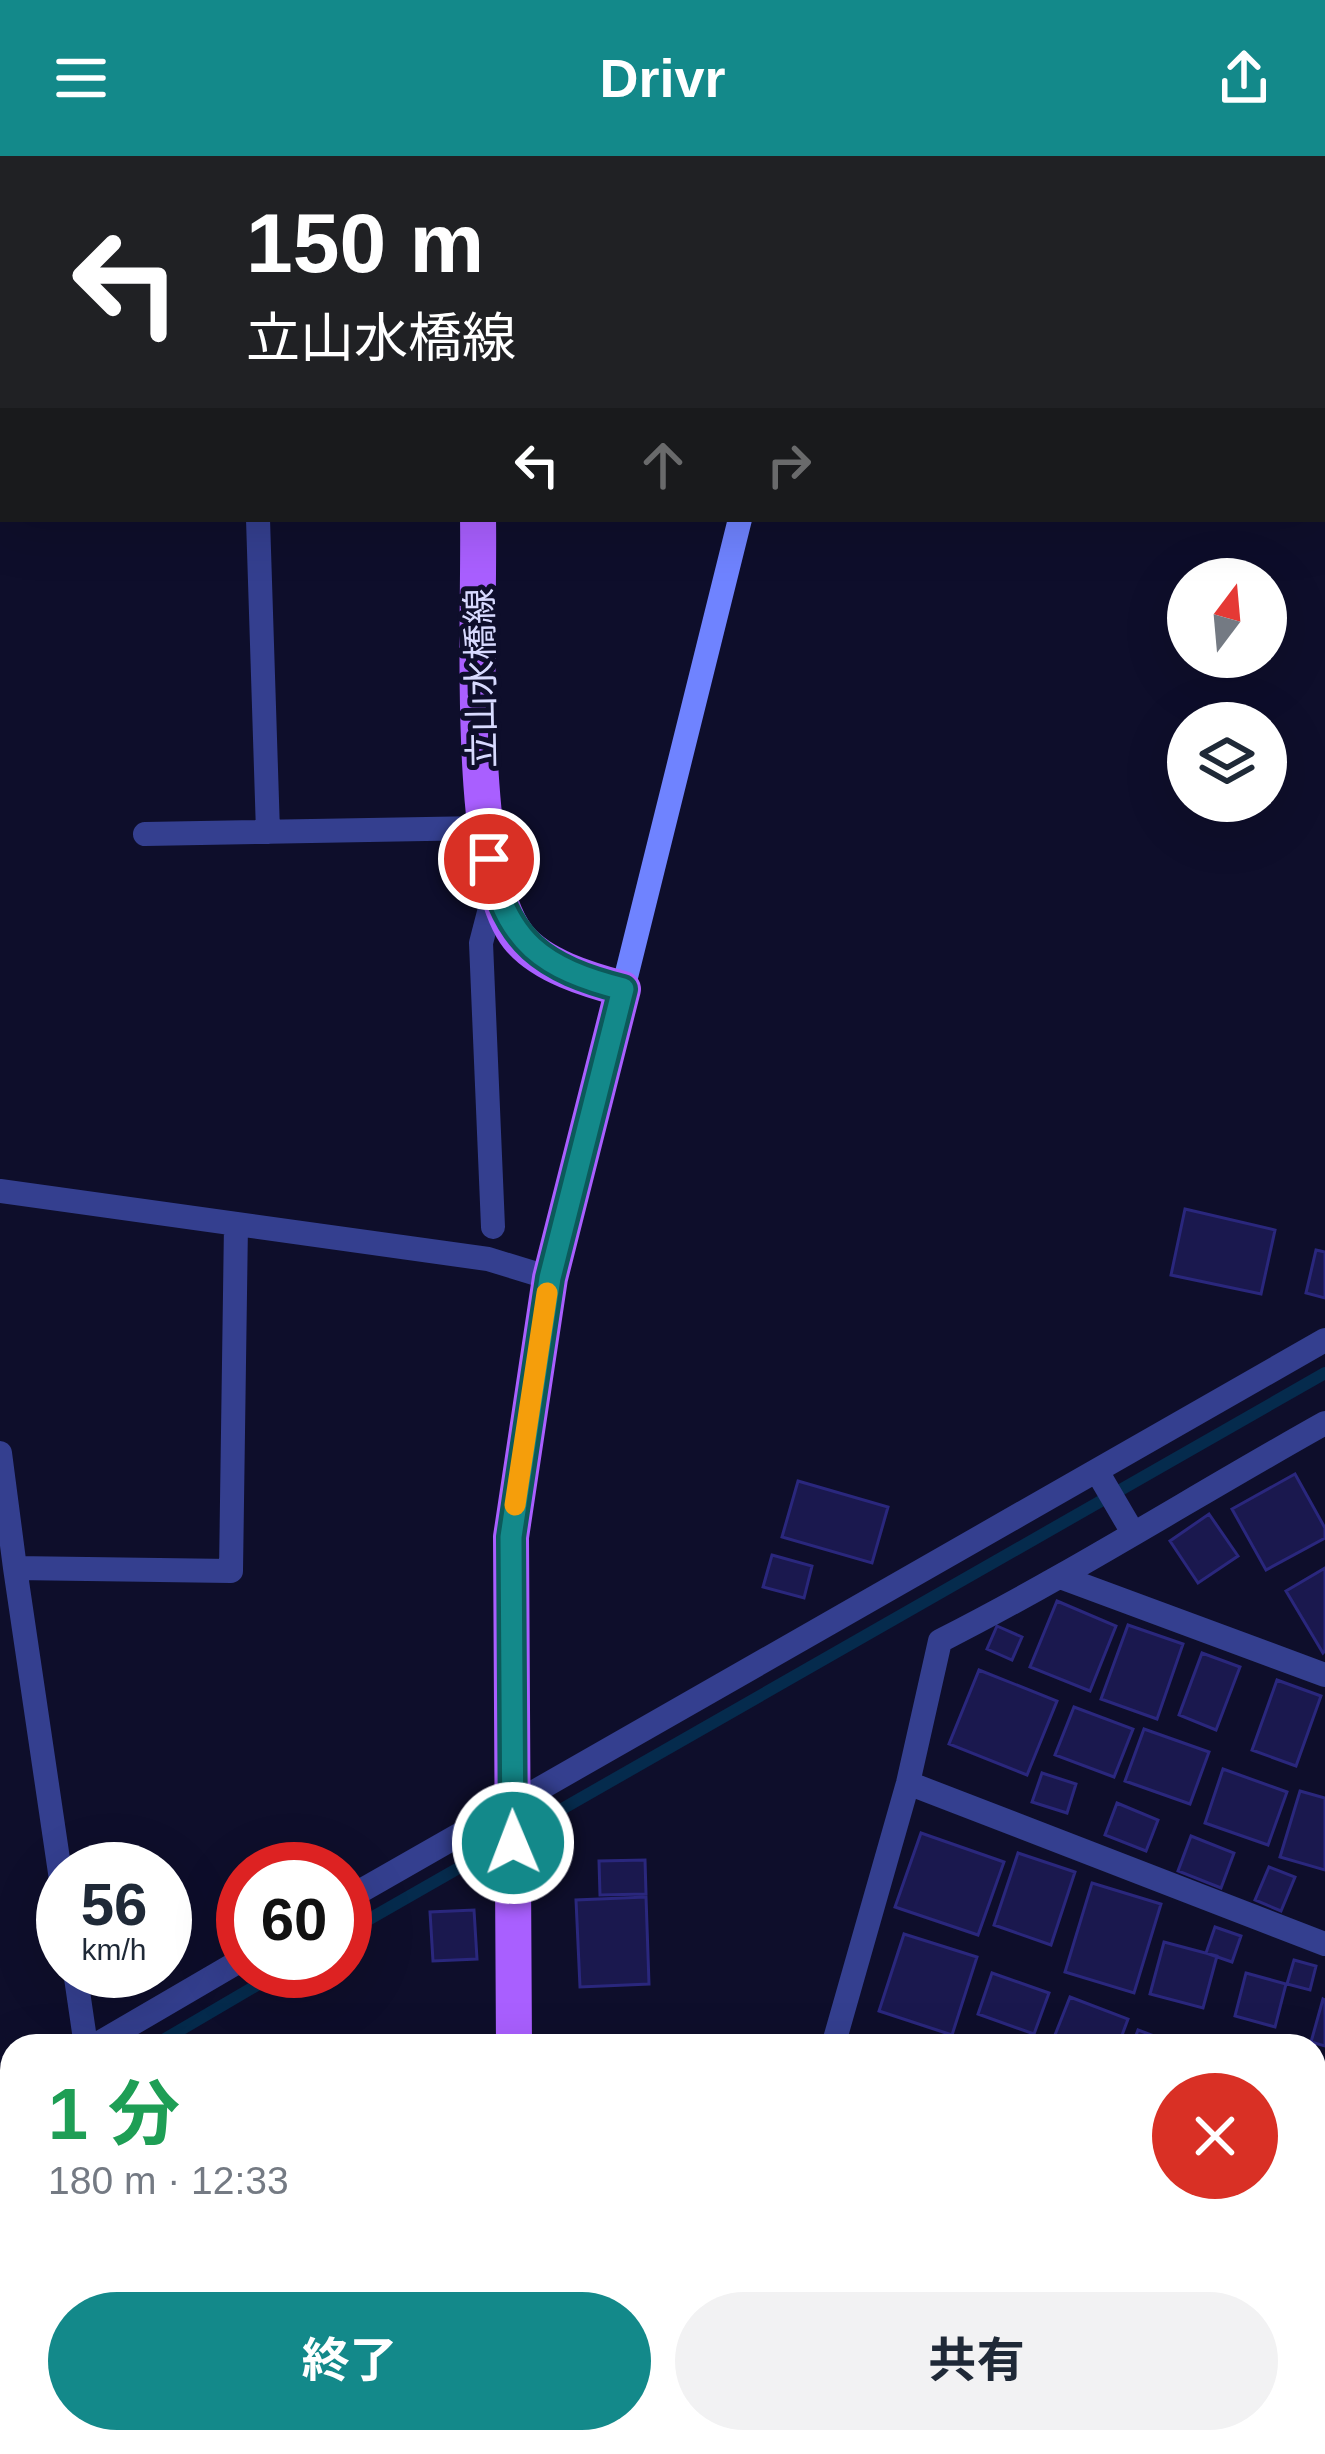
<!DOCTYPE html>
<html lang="ja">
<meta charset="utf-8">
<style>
body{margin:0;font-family:Arial,"Noto Sans JP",sans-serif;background:#f2f2f3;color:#1f2937;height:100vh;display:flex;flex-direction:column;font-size:45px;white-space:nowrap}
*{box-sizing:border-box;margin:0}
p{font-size:39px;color:#747a83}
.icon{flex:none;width:66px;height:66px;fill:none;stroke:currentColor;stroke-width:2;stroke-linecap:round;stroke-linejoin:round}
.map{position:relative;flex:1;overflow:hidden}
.panel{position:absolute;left:0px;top:1878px;width:1326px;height:420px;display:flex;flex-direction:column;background:#fff;border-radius:36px 36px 0 0;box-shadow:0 12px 48px #0002}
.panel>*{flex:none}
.guide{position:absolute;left:0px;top:0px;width:1326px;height:366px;box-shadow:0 12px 48px #0002;background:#202124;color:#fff;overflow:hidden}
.needle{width:78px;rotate:16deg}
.fabs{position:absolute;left:1167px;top:402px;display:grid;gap:24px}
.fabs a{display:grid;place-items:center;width:120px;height:120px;border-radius:50%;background:#fff;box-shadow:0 12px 48px #0002;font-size:60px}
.speed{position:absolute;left:36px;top:1686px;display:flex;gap:24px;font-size:60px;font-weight:700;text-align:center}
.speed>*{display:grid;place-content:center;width:156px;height:156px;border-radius:50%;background:#fff;box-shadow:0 12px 48px #0002;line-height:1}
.speed small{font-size:30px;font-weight:400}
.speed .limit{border:18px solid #d22;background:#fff;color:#111}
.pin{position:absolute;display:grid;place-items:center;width:102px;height:102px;color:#fff;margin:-51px;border:6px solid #fff;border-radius:50%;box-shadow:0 3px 12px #0007}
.me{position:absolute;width:132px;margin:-66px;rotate:359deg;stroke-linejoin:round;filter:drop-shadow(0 0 9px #0008)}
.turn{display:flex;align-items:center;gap:42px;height:252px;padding:0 48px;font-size:54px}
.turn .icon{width:156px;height:156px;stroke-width:2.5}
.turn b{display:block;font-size:84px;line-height:102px}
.lanes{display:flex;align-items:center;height:114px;padding:0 48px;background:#0003;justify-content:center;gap:60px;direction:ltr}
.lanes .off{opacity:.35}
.round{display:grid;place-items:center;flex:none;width:126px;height:126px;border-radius:63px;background:#f2f2f3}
.head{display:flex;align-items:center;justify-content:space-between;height:204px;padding:0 48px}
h1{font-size:72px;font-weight:700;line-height:90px;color:#1e9e55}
.cta{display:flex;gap:24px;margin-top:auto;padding:24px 48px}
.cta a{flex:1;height:138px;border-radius:72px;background:#13898a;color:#fff;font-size:48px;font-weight:700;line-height:138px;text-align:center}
.cta a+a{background:#f2f2f3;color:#1f2937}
header{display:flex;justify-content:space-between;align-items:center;height:156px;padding:0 48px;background:#13898a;color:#fff;font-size:54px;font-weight:700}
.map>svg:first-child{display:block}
</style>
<header><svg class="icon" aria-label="menu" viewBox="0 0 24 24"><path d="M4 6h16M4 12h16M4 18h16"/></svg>Drivr<svg class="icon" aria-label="share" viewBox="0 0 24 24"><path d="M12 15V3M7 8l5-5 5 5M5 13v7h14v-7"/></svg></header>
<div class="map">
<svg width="1325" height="2298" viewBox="0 0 1325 2298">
<rect width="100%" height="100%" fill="#0e0e2b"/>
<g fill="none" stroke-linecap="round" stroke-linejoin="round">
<!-- stream -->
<path stroke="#052b4d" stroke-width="12" d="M345 1777 1325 1217
M153 1890 281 1815
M0 1978 12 1971"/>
</g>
<!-- building -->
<path fill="#1a184e" stroke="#2a277d" stroke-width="3" d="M1185 1053 1275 1074 1261 1138 1171 1119Z
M1316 1094 1325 1096V1142L1306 1137Z
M1295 1318 1325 1372V1382L1266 1414 1232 1353Z
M798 1325 888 1351 872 1407 782 1381Z
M1209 1358 1238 1400 1198 1427 1170 1385Z
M772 1399 812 1410 804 1442 763 1431Z
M1325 1412V1495L1323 1497 1286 1435Z
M1057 1445 1116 1470 1090 1535 1030 1511Z
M1128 1469 1183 1488 1157 1563 1101 1543Z
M997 1470 1022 1481 1012 1504 987 1493Z
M1202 1497 1240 1511 1216 1574 1179 1559Z
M979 1514 1057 1545 1027 1619 949 1588Z
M1277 1524 1321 1540 1296 1610 1252 1594Z
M1074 1551 1133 1573 1114 1621 1055 1599Z
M1144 1573 1209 1596 1190 1648 1125 1625Z
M1223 1613 1287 1636 1268 1689 1205 1667Z
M1042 1617 1076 1628 1067 1657 1032 1646Z
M1300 1635 1325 1642V1714L1280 1701Z
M1117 1647 1158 1664 1146 1695 1105 1679Z
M921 1677 1004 1706 978 1779 895 1751Z
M1191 1680 1234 1697 1221 1732 1178 1715Z
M1018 1697 1075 1716 1051 1789 994 1769Z
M645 1704 646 1738 600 1739 599 1705Z
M1269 1711 1295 1721 1281 1755 1255 1744Z
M1092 1727 1161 1748 1134 1837 1065 1816Z
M646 1741 649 1828 580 1831 576 1744Z
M474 1754 477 1803 433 1805 430 1756Z
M1215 1771 1241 1780 1232 1806 1206 1797Z
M904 1778 977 1801 952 1879 879 1855Z
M1164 1786 1217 1800 1203 1852 1150 1838Z
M1294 1804 1316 1810 1310 1834 1287 1828Z
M992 1817 1049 1837 1034 1878 978 1858Z
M1246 1817 1286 1828 1275 1871 1235 1860Z
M1070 1841 1128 1863 1118 1890H1069L1053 1884Z
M1323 1843 1325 1844V1890L1311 1886Z
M1138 1874 1181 1890H1132Z
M1314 1928 1325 1932V2038L1319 2056 1314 2054Z
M1314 2107 1325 2111V2190L1314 2186Z
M1314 2214 1325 2218V2280L1314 2276Z
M72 2286H145L146 2298H74Z
M213 2286H386L387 2298H213Z
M586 2286H666L665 2298H585Z
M743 2286H811L813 2287 810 2298H740Z
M840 2286H918L914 2298H836Z
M933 2286H1007L1003 2298H929Z
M1019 2286H1076L1072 2298H1015Z"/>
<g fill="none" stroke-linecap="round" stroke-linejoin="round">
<!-- street -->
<path stroke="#343f8f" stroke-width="24" d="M246 0V3
M1323 50H1325
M258 363 268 676
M145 678 483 672
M0 1035 488 1103 550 1122
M493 1071 481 787 495 733
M0 1297 15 1412 231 1415 236 1068
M1098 1317 1132 1375
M15 1412 63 1737
M1063 1422 1325 1519
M908 1627 1325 1788
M345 1744 1325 1184
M75 1815 86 1890
M94 1890 243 1803
M833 1890 908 1627 940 1485C1072 1418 1196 1339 1325 1267
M0 1945 12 1938
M1314 2072 1325 2077
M1142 2286 1170 2298
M715 2298 719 2286"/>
<!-- secondary -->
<path stroke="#6f83ff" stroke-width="24" d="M828 3 829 0
M623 833 740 363"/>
<!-- primary -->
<path stroke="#a95fff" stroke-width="36" d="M471 0V3
M478 363C480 455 465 714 518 781 541 810 589 824 623 833L550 1122 511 1381 514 1890
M501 2298 502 2286"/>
</g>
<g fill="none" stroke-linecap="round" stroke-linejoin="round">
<defs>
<path id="route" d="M489 703C505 786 544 813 623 833L550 1122 511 1381 513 1687"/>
</defs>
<!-- route casing -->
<use href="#route" stroke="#0c595a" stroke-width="30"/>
<!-- route -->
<use href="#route" stroke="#13898a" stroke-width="21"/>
<!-- slow -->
<path stroke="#f59e0b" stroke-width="21" d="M515 1349 547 1137"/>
</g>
<g text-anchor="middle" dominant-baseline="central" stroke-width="10" stroke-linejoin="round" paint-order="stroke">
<!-- street labels -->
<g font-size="36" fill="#d8daff" stroke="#0e0e2b">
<text transform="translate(481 522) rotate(-91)">立山水橋線</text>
</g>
</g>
</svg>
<div class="fabs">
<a><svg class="needle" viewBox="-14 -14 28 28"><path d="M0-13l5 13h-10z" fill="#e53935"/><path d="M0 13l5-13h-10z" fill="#747a83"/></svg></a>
<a><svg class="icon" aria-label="layers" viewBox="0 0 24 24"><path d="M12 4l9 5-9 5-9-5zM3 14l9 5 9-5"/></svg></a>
</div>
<div class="speed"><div>56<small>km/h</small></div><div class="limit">60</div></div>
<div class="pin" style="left:489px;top:703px;background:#d93025"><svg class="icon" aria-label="arrive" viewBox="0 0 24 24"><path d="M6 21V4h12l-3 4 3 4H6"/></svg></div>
<svg class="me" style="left:513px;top:1687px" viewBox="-20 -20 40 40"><circle r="17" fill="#13898a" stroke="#fff" stroke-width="3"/><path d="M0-11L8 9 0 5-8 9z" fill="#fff"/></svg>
<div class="guide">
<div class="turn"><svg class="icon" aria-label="left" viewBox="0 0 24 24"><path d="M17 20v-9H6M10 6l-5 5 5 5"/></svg><div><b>150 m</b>立山水橋線</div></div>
<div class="lanes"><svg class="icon" aria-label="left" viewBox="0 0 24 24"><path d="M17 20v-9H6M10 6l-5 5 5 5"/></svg><svg class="icon off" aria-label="ahead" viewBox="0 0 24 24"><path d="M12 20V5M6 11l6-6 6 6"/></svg><svg class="icon off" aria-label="right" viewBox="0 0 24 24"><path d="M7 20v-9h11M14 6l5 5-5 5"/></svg></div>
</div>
<section class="panel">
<div class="head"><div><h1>1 分</h1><p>180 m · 12:33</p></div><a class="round" style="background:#d93025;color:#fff"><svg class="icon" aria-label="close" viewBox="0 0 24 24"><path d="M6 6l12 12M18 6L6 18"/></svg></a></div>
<div class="cta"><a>終了</a><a>共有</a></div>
</section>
</div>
